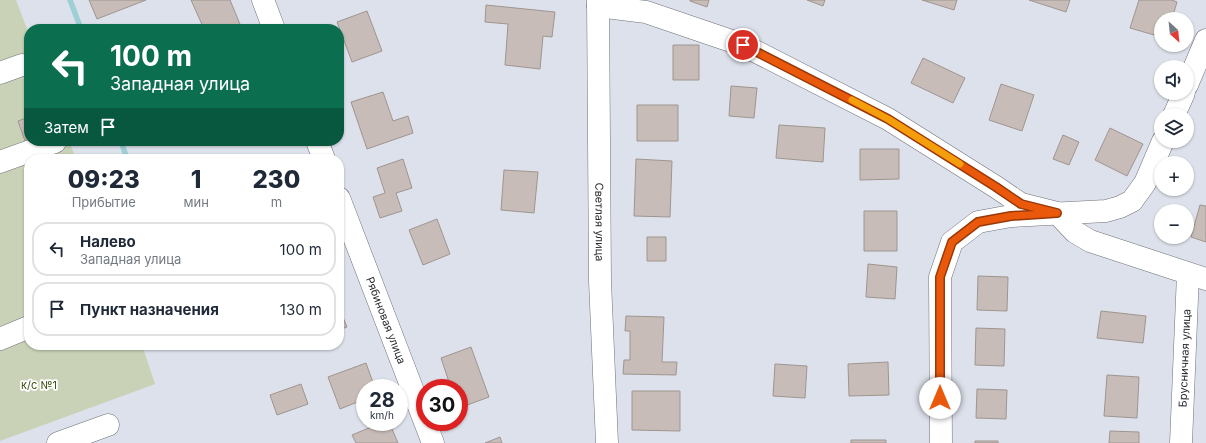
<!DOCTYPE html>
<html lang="ru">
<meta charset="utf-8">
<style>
body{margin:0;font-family:Inter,sans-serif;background:#f2f2f3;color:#1f2937;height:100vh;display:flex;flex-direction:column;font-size:15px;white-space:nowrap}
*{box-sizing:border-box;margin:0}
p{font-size:13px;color:#747a83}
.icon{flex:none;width:22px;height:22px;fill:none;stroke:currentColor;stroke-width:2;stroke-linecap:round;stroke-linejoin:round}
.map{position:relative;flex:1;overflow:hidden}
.panel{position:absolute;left:24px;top:154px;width:320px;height:196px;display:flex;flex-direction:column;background:#fff;border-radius:16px;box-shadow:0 1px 3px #0004}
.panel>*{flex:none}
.top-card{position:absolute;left:24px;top:24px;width:320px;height:122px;border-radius:16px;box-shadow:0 1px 3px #0004;background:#0b6e4f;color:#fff;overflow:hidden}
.needle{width:26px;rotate:153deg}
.fabs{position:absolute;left:1154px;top:12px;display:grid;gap:8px}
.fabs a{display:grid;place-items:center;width:40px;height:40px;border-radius:50%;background:#fff;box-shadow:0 1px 3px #0004;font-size:20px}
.speed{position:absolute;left:356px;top:379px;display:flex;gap:8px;font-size:20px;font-weight:700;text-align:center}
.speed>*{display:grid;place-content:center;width:52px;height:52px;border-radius:50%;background:#fff;box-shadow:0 1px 3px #0004;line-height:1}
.speed small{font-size:10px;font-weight:400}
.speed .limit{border:6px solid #d22;background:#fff;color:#111}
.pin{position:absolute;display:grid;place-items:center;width:34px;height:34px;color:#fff;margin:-17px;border:2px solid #fff;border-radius:50%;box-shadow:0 1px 4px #0007}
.me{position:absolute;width:44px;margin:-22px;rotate:0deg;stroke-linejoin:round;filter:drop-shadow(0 0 3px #0008)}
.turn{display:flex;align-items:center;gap:14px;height:84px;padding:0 20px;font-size:18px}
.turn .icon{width:52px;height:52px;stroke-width:2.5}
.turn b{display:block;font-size:28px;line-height:34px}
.then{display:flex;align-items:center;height:38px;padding:0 20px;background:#0003;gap:8px;font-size:15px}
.eta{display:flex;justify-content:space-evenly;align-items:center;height:68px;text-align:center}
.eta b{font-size:24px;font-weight:800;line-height:28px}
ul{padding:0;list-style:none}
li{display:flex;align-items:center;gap:12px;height:54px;margin:0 8px 6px;padding:0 12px;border:2px solid #e0e1e3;border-radius:16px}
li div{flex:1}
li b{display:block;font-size:15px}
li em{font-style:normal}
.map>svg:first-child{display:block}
</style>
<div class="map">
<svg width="1206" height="443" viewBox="0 0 1206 443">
<rect width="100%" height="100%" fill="#dde1eb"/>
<!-- green -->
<path fill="#c9d2b7" d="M0 0H16L29 34V141H69L76 159H29V345H142L155 384 0 441Z"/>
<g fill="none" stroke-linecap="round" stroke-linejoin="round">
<!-- stream -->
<path stroke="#9cd0d4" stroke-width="5.5" d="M70 0 81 29
M121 141 127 159"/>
</g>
<!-- building -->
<path fill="#c7bcb7" stroke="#9f9590" d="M89 0H146L97 19Z
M191 0H230L242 29H204Z
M690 0H709L707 7 690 1Z
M807 0H825L823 6Z
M922 0H957L954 10Z
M1029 0H1070L1066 12Z
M1139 0H1172L1177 2 1172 19H1161V37L1130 28Z
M486 5 555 12 552 37 543 36 540 69 505 65 508 24 485 22Z
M367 11 382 51 352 62 337 22Z
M673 45H699V80H673Z
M923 58 965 78 953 103 911 83Z
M1001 84 1034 95 1022 131 989 120Z
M731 86 757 88 754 118 729 116Z
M383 92 393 121 408 116 413 133 367 149 351 102Z
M637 105H678V141H637Z
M29 117V140L25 141 18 121Z
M779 125 825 128 823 162 776 158Z
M1110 128 1143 144 1127 176 1095 160Z
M1063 135 1079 142 1069 165 1053 159Z
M860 149H899V179L860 180Z
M403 159 412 188 396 193 402 211 380 218 373 197 385 193 377 168Z
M636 159 672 161 670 217 634 216Z
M504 170 538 172 534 213 501 210Z
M1200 205 1206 206V242L1191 237Z
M864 211H897V251H864Z
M437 219 450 254 423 265 409 230Z
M647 237H666V261H647Z
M868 264 897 267 895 299 866 297Z
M978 276 1008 277 1007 311 977 310Z
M339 308 347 327 339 330Z
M1101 311 1146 316 1143 343 1097 338Z
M626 316 664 317 662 362H677L676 375 623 374 624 360H630V331H625Z
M976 328 1005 329 1004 366 975 365Z
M471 347 489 397 459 408V388H451L441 358Z
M888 362 889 395 849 396 848 364Z
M366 363 375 388H365V399L340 409 328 377Z
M775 364 807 366 805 398 773 396Z
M1107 375 1139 377 1137 418 1104 416Z
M301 384 308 404 277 415 270 395Z
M977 389 1007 390 1006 419 976 418Z
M632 391H680V431L632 430Z
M383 422H389L398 443H356L352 435Z
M1110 431 1139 432V443H1109Z
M500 437 502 443H485Z
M851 440H886V443H851Z
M975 441H998V443H975Z"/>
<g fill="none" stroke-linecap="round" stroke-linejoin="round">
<defs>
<g id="minor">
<path d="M263 0 274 29"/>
<path id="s1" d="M598 0 600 281 607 443"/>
<path d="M598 6 646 12 743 45 888 119 996 187 1021 204 1057 213 1075 232 1090 241 1206 279"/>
<path d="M0 73 22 65"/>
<path d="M1187 85 1206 40"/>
<path d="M1174 115 1184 93"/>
<path d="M317 141 324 159"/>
<path d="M0 162 55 142"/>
<path id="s2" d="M339 198 433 443"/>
<path d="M0 339 29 327"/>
<path d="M58 443 108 425"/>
<path d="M941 443 940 277 952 242 978 222 1011 216 1106 211 1120 207 1132 201 1145 183 1163 141"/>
<path id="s3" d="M1181 443 1188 274"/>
</g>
</defs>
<!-- minor casing -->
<use href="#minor" stroke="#6e717a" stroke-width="23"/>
<!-- minor -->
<use href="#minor" stroke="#fff" stroke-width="22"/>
</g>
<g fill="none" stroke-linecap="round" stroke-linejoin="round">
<defs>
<path id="route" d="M743 45 888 119 996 187 1021 204 1057 213 1011 216 978 222 952 242 940 277V398"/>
</defs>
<!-- route casing -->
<use href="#route" stroke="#983908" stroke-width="10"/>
<!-- route -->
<use href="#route" stroke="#ea580c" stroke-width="7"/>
<!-- slow -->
<path stroke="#f59e0b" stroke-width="7" d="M852 100 888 119 960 164"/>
</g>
<g text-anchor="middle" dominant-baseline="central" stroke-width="3.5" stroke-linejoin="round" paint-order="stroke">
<!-- street labels -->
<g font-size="11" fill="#2a2c30" stroke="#fff">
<text stroke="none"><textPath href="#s1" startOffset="222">Светлая улица</textPath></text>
<text stroke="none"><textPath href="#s2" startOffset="131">Рябиновая улица</textPath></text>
<text stroke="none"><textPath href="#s3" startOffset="85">Брусничная улица</textPath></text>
</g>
<!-- park labels -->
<g font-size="11" fill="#435217" stroke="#fff">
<text x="39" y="385">к/с №1</text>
</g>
</g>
</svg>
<div class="fabs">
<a><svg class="needle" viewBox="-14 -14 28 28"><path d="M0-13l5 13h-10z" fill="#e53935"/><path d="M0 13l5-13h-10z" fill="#747a83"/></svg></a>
<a><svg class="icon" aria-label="sound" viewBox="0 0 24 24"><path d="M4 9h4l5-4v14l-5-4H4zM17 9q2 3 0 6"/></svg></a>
<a><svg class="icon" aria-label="layers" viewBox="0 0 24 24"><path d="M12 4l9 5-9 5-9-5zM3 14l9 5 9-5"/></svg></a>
<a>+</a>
<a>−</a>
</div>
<div class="speed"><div>28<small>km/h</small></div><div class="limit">30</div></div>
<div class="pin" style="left:743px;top:45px;background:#d93025"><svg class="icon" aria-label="arrive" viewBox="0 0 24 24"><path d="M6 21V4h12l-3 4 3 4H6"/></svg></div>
<svg class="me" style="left:940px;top:398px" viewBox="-20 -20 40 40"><circle r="19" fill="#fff"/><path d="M0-13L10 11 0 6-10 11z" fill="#ea580c"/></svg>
<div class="top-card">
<div class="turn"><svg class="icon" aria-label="left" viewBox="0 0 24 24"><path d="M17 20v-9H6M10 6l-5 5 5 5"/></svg><div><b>100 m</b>Западная улица</div></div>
<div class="then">Затем<svg class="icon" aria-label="arrive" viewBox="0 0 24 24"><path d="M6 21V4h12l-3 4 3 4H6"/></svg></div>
</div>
<section class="panel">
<div class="eta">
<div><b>09:23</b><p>Прибытие</p></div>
<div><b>1</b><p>мин</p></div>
<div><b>230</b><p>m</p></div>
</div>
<ul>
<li><svg class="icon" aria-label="left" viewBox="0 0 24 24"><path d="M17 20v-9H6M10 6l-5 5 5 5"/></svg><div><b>Налево</b><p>Западная улица</p></div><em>100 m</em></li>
<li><svg class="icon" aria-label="arrive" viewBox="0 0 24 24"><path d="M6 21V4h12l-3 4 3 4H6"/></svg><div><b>Пункт назначения</b></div><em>130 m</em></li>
</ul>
</section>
</div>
